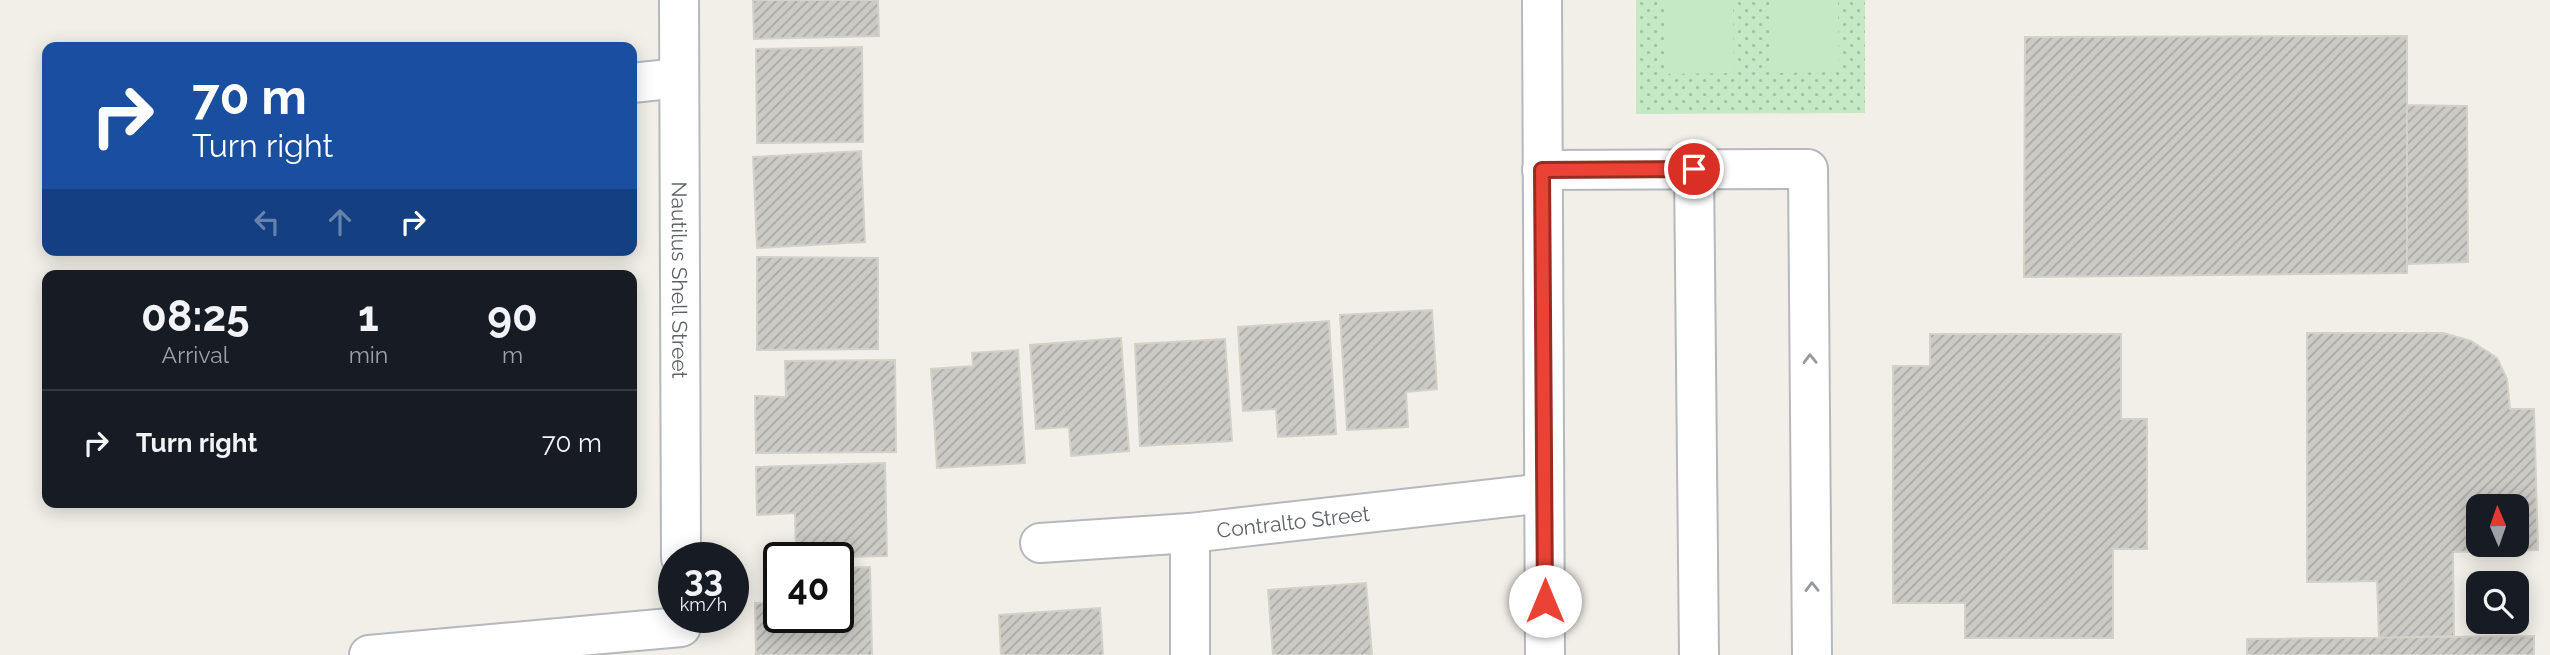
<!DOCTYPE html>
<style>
body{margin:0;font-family:Raleway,sans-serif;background:#242831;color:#f1f3f6;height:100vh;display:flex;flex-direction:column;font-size:26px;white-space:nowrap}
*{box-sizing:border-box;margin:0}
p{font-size:23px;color:#9ea1a6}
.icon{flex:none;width:38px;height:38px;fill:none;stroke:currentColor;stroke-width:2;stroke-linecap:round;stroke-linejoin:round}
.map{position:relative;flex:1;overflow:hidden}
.details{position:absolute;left:42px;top:270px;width:595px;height:238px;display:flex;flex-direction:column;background:#171b24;border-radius:14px;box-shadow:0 4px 18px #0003}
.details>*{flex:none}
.banner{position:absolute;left:42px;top:42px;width:595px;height:214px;border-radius:14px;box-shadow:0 4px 18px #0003;background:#1a4fa0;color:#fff;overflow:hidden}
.needle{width:46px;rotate:358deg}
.controls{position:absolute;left:2466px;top:494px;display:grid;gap:14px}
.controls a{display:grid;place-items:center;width:63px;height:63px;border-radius:14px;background:#171b24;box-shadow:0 4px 18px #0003;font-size:35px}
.speed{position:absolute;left:658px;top:542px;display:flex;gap:14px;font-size:35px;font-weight:700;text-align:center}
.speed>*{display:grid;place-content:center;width:91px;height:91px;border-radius:50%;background:#171b24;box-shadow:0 4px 18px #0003;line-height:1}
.speed small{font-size:18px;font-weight:400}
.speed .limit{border:4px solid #111;border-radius:10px;background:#fff;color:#111}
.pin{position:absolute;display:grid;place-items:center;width:60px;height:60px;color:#fff;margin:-30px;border:4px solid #fff;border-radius:50%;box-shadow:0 2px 7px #0007}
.me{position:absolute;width:77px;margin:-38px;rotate:0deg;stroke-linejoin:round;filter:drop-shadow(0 0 5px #0008)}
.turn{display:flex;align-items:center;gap:24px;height:147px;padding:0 35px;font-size:32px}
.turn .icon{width:91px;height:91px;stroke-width:2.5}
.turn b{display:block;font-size:49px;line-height:60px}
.lanes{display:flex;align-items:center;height:66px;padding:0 35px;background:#0003;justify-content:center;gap:35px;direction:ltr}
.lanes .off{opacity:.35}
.eta{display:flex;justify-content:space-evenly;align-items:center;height:119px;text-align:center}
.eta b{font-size:42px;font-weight:700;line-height:49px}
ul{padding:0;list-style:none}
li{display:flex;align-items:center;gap:21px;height:105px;padding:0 35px;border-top:2px solid #363941}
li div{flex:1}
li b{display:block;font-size:26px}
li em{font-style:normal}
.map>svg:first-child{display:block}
</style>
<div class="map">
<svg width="2550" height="655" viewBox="0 0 2550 655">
<defs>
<pattern id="green-dots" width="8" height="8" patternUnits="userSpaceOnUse" patternTransform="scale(1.75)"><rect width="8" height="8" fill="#c5e8c5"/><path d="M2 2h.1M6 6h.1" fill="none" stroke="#a3c0a4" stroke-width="1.8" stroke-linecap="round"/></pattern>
<pattern id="building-hatch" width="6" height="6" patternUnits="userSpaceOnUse" patternTransform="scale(1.75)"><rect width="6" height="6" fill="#cccac5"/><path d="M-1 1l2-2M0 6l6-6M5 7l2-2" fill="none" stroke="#a9a8a4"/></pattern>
</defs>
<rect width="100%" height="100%" fill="#f1efe8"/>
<!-- green -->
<path fill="url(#green-dots)" d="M1636 0H1865V113L1636 114Z"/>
<!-- pitch -->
<path fill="#c5e8c5" d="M1665 0H1733L1734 73 1666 74Z
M1770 0H1838L1839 72 1771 73Z"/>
<!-- building -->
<path fill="url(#building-hatch)" stroke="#d6d1c6" stroke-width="2" fill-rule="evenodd" d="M753 0H878L879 36 754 39Z
M2407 36V273L2024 277 2025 37Z
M862 47 863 142 757 143 756 49Z
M2407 105 2467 106 2468 262 2407 264Z
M861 151 865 242 757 248 753 157Z
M757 257 878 258V349L757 350Z
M1432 310 1437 389 1406 392 1408 427 1347 430 1340 315Z
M1329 321 1336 434 1278 437 1276 409 1243 411 1238 327Z
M2307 333H2443L2471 341 2497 358 2507 379 2510 409H2534L2538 550 2453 552 2454 636 2379 638 2377 581 2307 582ZM2478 506H2516V544H2478Z
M1930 334H2121V419H2147V549H2113V638H1965V603H1893V366H1930Z
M1121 338 1129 451 1071 456 1069 427 1036 429 1030 345Z
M1225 339 1232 441 1140 446 1135 344Z
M1018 350 1025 463 937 468 931 369 973 366 972 353Z
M895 360 896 452 756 453 755 396 786 397 785 361Z
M885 463 887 556 796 558 795 513 757 515 756 467Z
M870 567 872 655H756L755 603H779V618H838V568Z
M1366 583 1372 655H1273L1268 590Z
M1100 608 1103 655H1001L999 615Z
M2534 636V655H2247V639Z"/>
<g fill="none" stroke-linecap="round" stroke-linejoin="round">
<defs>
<g id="minor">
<path id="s1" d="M679 0 681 558"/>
<path d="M1542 0 1545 655"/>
<path d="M632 83 679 78"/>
<path d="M1694 169 1699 655"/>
<path d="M1542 170 1808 169 1812 655"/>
<path d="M1190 533V655"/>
<path id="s2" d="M1040 543 1190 533 1544 493"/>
<path d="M369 655 681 627"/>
</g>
</defs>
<!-- minor casing -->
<use href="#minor" stroke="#b5b8bc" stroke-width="42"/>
<!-- minor -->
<use href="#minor" stroke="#fff" stroke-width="38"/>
</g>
<!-- one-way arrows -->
<defs><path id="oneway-chevron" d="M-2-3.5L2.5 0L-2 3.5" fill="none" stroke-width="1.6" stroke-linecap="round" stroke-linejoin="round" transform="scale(1.75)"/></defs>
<g stroke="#979a9d">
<use href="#oneway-chevron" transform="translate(1810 359) rotate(-91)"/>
<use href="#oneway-chevron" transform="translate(1812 587) rotate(-91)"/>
</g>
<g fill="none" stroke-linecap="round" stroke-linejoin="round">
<defs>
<path id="route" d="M1545 601 1542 170 1694 169"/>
</defs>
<!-- route casing -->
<use href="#route" stroke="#982c22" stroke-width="18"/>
<!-- route -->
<use href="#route" stroke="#ea4335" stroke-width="12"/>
</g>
<g text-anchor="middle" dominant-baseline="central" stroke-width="5" stroke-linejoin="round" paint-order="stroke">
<!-- street labels -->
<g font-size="21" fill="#5f6368" stroke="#fff">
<text stroke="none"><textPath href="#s1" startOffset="280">Nautilus Shell Street</textPath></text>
<text stroke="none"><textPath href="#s2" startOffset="254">Contralto Street</textPath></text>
</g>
</g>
</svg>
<div class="controls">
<a><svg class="needle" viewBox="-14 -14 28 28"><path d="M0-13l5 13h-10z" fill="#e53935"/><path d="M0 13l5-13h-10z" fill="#9ea1a6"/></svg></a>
<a><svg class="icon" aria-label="search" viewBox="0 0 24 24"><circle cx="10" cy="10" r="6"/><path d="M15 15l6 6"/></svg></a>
</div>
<div class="speed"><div>33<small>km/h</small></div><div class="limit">40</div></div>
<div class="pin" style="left:1694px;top:169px;background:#d93025"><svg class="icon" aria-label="arrive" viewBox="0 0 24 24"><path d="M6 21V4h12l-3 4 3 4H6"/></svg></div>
<svg class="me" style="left:1545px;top:601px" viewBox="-20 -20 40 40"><circle r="19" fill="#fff"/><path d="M0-13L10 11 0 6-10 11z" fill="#ea4335"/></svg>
<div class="banner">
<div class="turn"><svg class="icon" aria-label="right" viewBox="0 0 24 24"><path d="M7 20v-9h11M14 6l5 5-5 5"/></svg><div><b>70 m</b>Turn right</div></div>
<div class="lanes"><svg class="icon off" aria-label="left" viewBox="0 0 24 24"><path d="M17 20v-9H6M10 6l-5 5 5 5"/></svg><svg class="icon off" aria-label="ahead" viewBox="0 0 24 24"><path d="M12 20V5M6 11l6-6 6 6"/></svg><svg class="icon" aria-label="right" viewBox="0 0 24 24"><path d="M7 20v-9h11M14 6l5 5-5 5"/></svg></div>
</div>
<section class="details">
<div class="eta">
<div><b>08:25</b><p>Arrival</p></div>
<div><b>1</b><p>min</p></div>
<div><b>90</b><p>m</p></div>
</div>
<ul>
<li><svg class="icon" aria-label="right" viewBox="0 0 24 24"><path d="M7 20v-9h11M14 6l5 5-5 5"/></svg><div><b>Turn right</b></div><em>70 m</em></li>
</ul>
</section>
</div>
